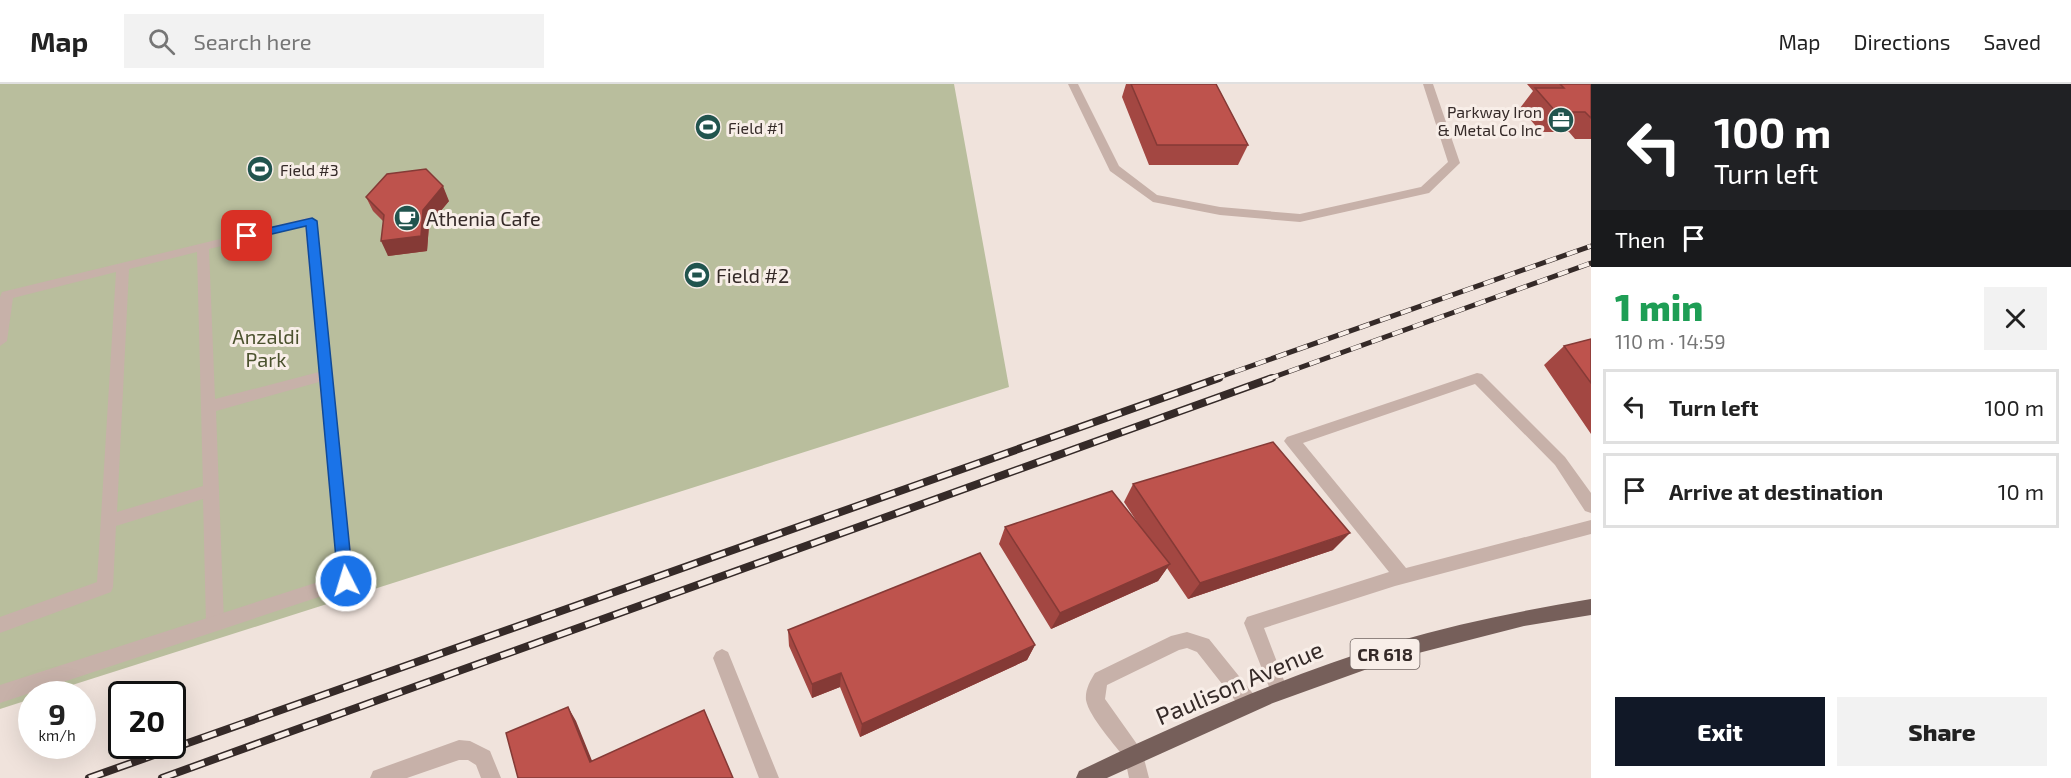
<!DOCTYPE html>
<meta charset="utf-8">
<style>
body{margin:0;font-family:"Exo 2",sans-serif;background:#f2f2f2;color:#222;height:100vh;display:flex;flex-direction:column;font-size:22px;white-space:nowrap}
*{box-sizing:border-box;margin:0}
p{font-size:20px;color:#767676}
.icon{flex:none;width:33px;height:33px;fill:none;stroke:currentColor;stroke-width:2;stroke-linecap:round;stroke-linejoin:round}
.map{position:relative;flex:1;overflow:hidden}
.sheet{display:flex;flex-direction:column;background:#fff;width:480px}
.sheet>*{flex:none}
.hud{background:#202124;color:#fff;overflow:hidden}
.speed{position:absolute;left:18px;top:597px;display:flex;gap:12px;font-size:30px;font-weight:700;text-align:center}
.speed>*{display:grid;place-content:center;width:78px;height:78px;border-radius:50%;background:#fff;box-shadow:0 6px 24px #0002;line-height:1}
.speed small{font-size:15px;font-weight:400}
.speed .limit{border:3px solid #111;border-radius:9px;background:#fff;color:#111}
.pin{position:absolute;display:grid;place-items:center;width:51px;height:51px;color:#fff;margin:-26px;border-radius:12px;box-shadow:0 3px 9px #0006}
.me{position:absolute;width:66px;margin:-33px;rotate:355deg;stroke-linejoin:round;filter:drop-shadow(0 0 4px #0008)}
.turn{display:flex;align-items:center;gap:21px;height:126px;padding:0 24px;font-size:27px}
.turn .icon{width:78px;height:78px;stroke-width:2.5}
.turn b{display:block;font-size:42px;line-height:51px}
.then{display:flex;align-items:center;height:57px;padding:0 24px;background:#0003;gap:12px;font-size:22px}
.round{display:grid;place-items:center;flex:none;width:63px;height:63px;border-radius:0px;background:#f2f2f2}
.summary{display:flex;align-items:center;justify-content:space-between;height:102px;padding:0 24px}
h1{font-size:36px;font-weight:800;line-height:45px;color:#1e9e55}
.button{display:flex;gap:12px;margin-top:auto;padding:12px 24px}
.button a{flex:1;height:69px;border-radius:0px;background:#111827;color:#fff;font-size:24px;font-weight:800;line-height:69px;text-align:center}
.button a+a{background:#f2f2f2;color:#222}
ul{padding:0;list-style:none}
li{display:flex;align-items:center;gap:18px;height:75px;margin:0 12px 9px;padding:0 12px;border:3px solid #e0e0e0;border-radius:0px}
li div{flex:1}
li b{display:block;font-size:22px}
li em{font-style:normal}
header{display:flex;align-items:center;gap:36px;box-sizing:border-box;height:84px;padding:0 30px;background:#fff;border-bottom:2px solid #e0e0e0}
header strong{font-size:28px}
nav{display:flex;gap:33px;margin-inline-start:auto;font-size:21px}
.search{width:420px;height:54px;background:#f2f2f2;display:flex;align-items:center;gap:15px;box-sizing:border-box;padding:0 21px;border-radius:0px;color:#767676;font-size:22px}
main{display:flex;flex:1;min-height:0}
.map>svg:first-child{display:block}
</style>
<header>
<strong>Map</strong>
<div class="search"><svg class="icon" aria-label="search" viewBox="0 0 24 24"><circle cx="10" cy="10" r="6"/><path d="M15 15l6 6"/></svg>Search here</div>
<nav><a>Map</a><a>Directions</a><a>Saved</a></nav>
</header>
<main>
<div class="map">
<svg width="1591" height="694" viewBox="0 0 1591 694">
<rect width="100%" height="100%" fill="#f0e3dc"/>
<!-- green -->
<path fill="#b9be9d" d="M0 0H954L1009 303 44 610H32L31 615 0 625Z"/>
<g fill="none" stroke-linecap="round" stroke-linejoin="round">
<!-- service -->
<path fill="#c7b1a9" fill-rule="evenodd" d="M1068 0H1078L1119 82 1157 111 1220 123 1300 130 1421 103 1448 78 1423 0H1433L1460 79 1429 109 1300 138 1220 131 1153 118 1110 87Z
M311 133 317 137 354 497 352 502 346 505 340 502 338 497 319 298 216 327 224 539 221 545 215 547 209 545 206 539 203 415 116 442 113 503 111 508 0 549V533L97 498 116 188 13 214 7 257 0 262V213L2 208ZM305 142 319 288 215 315 209 165ZM197 168 203 402 117 428 129 185Z
M1477 289 1482 290 1565 373 1591 409V429L1585 427 1555 381 1475 300 1303 359 1406 484 1591 436V450L1395 502 1264 544 1288 607 1285 613 1279 616 1273 613 1244 539 1247 533 1389 488 1287 361 1284 357 1287 353Z
M1187 548 1209 555 1255 612 1257 618 1255 624 1248 627 1241 624 1197 568 1187 564 1179 566 1107 601 1105 615 1144 670 1141 677 1134 680 1127 677C1116 662 1089 633 1086 616 1085 606 1090 597 1095 589L1171 552Z
M722 565 728 568 779 694H759L713 574 716 568Z
M459 656 470 657 490 667 501 694H481L476 681 468 676H459L407 694H370L373 687Z"/>
<!-- minor -->
<path fill="#c7b1a9" fill-rule="evenodd" d="M346 489 352 492 354 497 352 502 0 619V601Z
M1134 660 1141 663 1149 694H1129L1124 670 1127 663Z"/>
<!-- primary -->
<path fill="#765f5a" fill-rule="evenodd" d="M1591 515V531L1524 542 1395 575 1273 619 1107 694H1076L1079 687C1182 638 1286 591 1395 558 1460 539 1525 526 1591 515Z"/>
<defs>
<path id="rail-far1" d="M1214 295 1591 162
M1268 295 1591 179"/>
<path id="rail" d="M89 694 1219 294
M162 694 1272 294"/>
</defs>
<!-- rail-far1 casing -->
<use href="#rail-far1" stroke="#352a28" stroke-width="5"/>
<!-- rail casing -->
<use href="#rail" stroke="#352a28" stroke-width="8"/>
<!-- rail-far1 -->
<use href="#rail-far1" stroke="#f8eee8" stroke-width="4" stroke-dasharray="11" stroke-linecap="butt"/>
<!-- rail -->
<use href="#rail" stroke="#f8eee8" stroke-width="5" stroke-dasharray="15" stroke-linecap="butt"/>
</g>
<!-- wall -->
<path fill="#a34742" d="M1126 0H1216L1248 61 1238 81H1149L1122 13Z
M1527 0H1591V55H1575L1569 48H1541L1520 24 1533 7Z
M366 113 449 117 429 141 427 167 388 172 384 138 373 127Z
M1591 255V350L1544 281 1564 262Z
M1133 400 1333 466 1188 515 1167 484 1158 497 1051 545 999 460 1005 443 1139 441 1124 418Z
M788 546 1035 561 1027 576 860 653 840 603 812 614 789 562Z"/>
<!-- shaded-wall -->
<path fill="#853a36" d="M443 102 449 117 429 141 427 167 388 172 381 157 423 126Z
M1350 449 1333 466 1188 515 1200 499Z
M1170 480 1158 497 1051 545 1060 529Z
M1035 561 1027 576 860 653 862 640Z
M841 589 840 603 812 614V600Z
M568 623 576 637 597 689 590 678Z"/>
<!-- building -->
<path fill="#be534d" stroke="#853a36" stroke-width="1.5" d="M1131 0H1216L1248 61H1157Z
M1560 0H1591V34L1585 28H1556L1535 4H1564Z
M426 85 443 102 423 126 421 152 381 157 384 131 366 113 387 90Z
M1591 255V299L1564 262Z
M1273 358 1350 449 1200 499 1133 400Z
M1112 407 1170 480 1060 529 1005 443Z
M980 469 1035 561 862 640 841 589 812 600 788 546Z
M568 623 590 678 704 626 733 694H518L506 649Z"/>
<!-- route -->
<path fill="#1a73e8" stroke="#114b97" stroke-width="1.5" d="M312 134 317 137 353 497 351 502 346 504 340 502 338 497 306 142 247 156 241 152 247 149Z"/>
<!-- icons -->
<defs>
<symbol id="office-disc" viewBox="-11 -11 22 22"><circle r="9.5" fill="#21544e" stroke="#f8eee8"/><path d="M-6-3h4V-5.5h4V-3h4V5H-6ZM-1-4.5V-3h2v-1.5ZM-6 0V1H6V0Z" fill="#fff"/></symbol>
<symbol id="stadium-disc" viewBox="-11 -11 22 22"><circle r="9.5" fill="#21544e" stroke="#f8eee8"/><path d="M0-5a6.5 5 0 1 0 0 10a6.5 5 0 1 0 0-10ZM-3.5-1.8h7v3.6h-7Z" fill="#fff"/></symbol>
<symbol id="cafe-disc" viewBox="-11 -11 22 22"><circle r="9.5" fill="#21544e" stroke="#f8eee8"/><path d="M-5.5-4.5H6V0H3Q3 3.5 0 3.5H-2.5Q-5.5 3.5-5.5 0ZM3-3.2v2h1.7v-2ZM-6 4.5H4V6H-6Z" fill="#fff"/></symbol>
</defs>
<g fill-rule="evenodd">
<use href="#office-disc" x="1546" y="21" width="30" height="30"/>
<use href="#stadium-disc" x="693" y="28" width="30" height="30"/>
<use href="#stadium-disc" x="245" y="70" width="30" height="30"/>
<use href="#cafe-disc" x="392" y="119" width="30" height="30"/>
<use href="#stadium-disc" x="682" y="176" width="30" height="30"/>
</g>
<g text-anchor="middle" dominant-baseline="central" stroke-width="6" stroke-linejoin="round" paint-order="stroke">
<!-- far-poi labels -->
<g font-size="16" fill="#352a28" stroke="#f8eee8" text-anchor="start">
<text x="1542" y="27" text-anchor="end">Parkway Iron<tspan x="1542" dy="18">&amp; Metal Co Inc</tspan></text>
<text x="728" y="43">Field #1</text>
<text x="280" y="85">Field #3</text>
</g>
<!-- shield labels -->
<rect fill="#f8eee8" stroke="#706562" stroke-width="1.5" x="1350.5" y="555" width="69" height="30" rx="4.5"/>
<g font-size="18" font-weight="bold" fill="#352a28">
<text x="1385" y="570">CR 618</text>
</g>
<!-- poi labels -->
<g font-size="20" fill="#352a28" stroke="#f8eee8" text-anchor="start">
<text x="426" y="134">Athenia Cafe</text>
<text x="716" y="191">Field #2</text>
</g>
<!-- park labels -->
<g font-size="20" fill="#4b522e" stroke="#f8eee8">
<text x="266" y="252">Anzaldi<tspan x="266" dy="23">Park</tspan></text>
</g>
<!-- near-street labels -->
<g font-size="24" fill="#352a28" stroke="#f8eee8">
<text transform="translate(1239 598) rotate(-23)">Paulison Avenue</text>
</g>
</g>
</svg>
<div class="speed"><div>9<small>km/h</small></div><div class="limit">20</div></div>
<div class="pin" style="left:247px;top:152px;background:#d93025"><svg class="icon" aria-label="arrive" viewBox="0 0 24 24"><path d="M6 21V4h12l-3 4 3 4H6"/></svg></div>
<svg class="me" style="left:346px;top:497px" viewBox="-20 -20 40 40"><circle r="17" fill="#1a73e8" stroke="#fff" stroke-width="3"/><path d="M0-11L8 9 0 5-8 9z" fill="#fff"/></svg>
</div>
<section class="sheet">
<div class="hud">
<div class="turn"><svg class="icon" aria-label="left" viewBox="0 0 24 24"><path d="M17 20v-9H6M10 6l-5 5 5 5"/></svg><div><b>100 m</b>Turn left</div></div>
<div class="then">Then<svg class="icon" aria-label="arrive" viewBox="0 0 24 24"><path d="M6 21V4h12l-3 4 3 4H6"/></svg></div>
</div>
<div class="summary"><div><h1>1 min</h1><p>110 m · 14:59</p></div><a class="round"><svg class="icon" aria-label="close" viewBox="0 0 24 24"><path d="M6 6l12 12M18 6L6 18"/></svg></a></div>
<ul>
<li><svg class="icon" aria-label="left" viewBox="0 0 24 24"><path d="M17 20v-9H6M10 6l-5 5 5 5"/></svg><div><b>Turn left</b></div><em>100 m</em></li>
<li><svg class="icon" aria-label="arrive" viewBox="0 0 24 24"><path d="M6 21V4h12l-3 4 3 4H6"/></svg><div><b>Arrive at destination</b></div><em>10 m</em></li>
</ul>
<div class="button"><a>Exit</a><a>Share</a></div>
</section>
</main>
